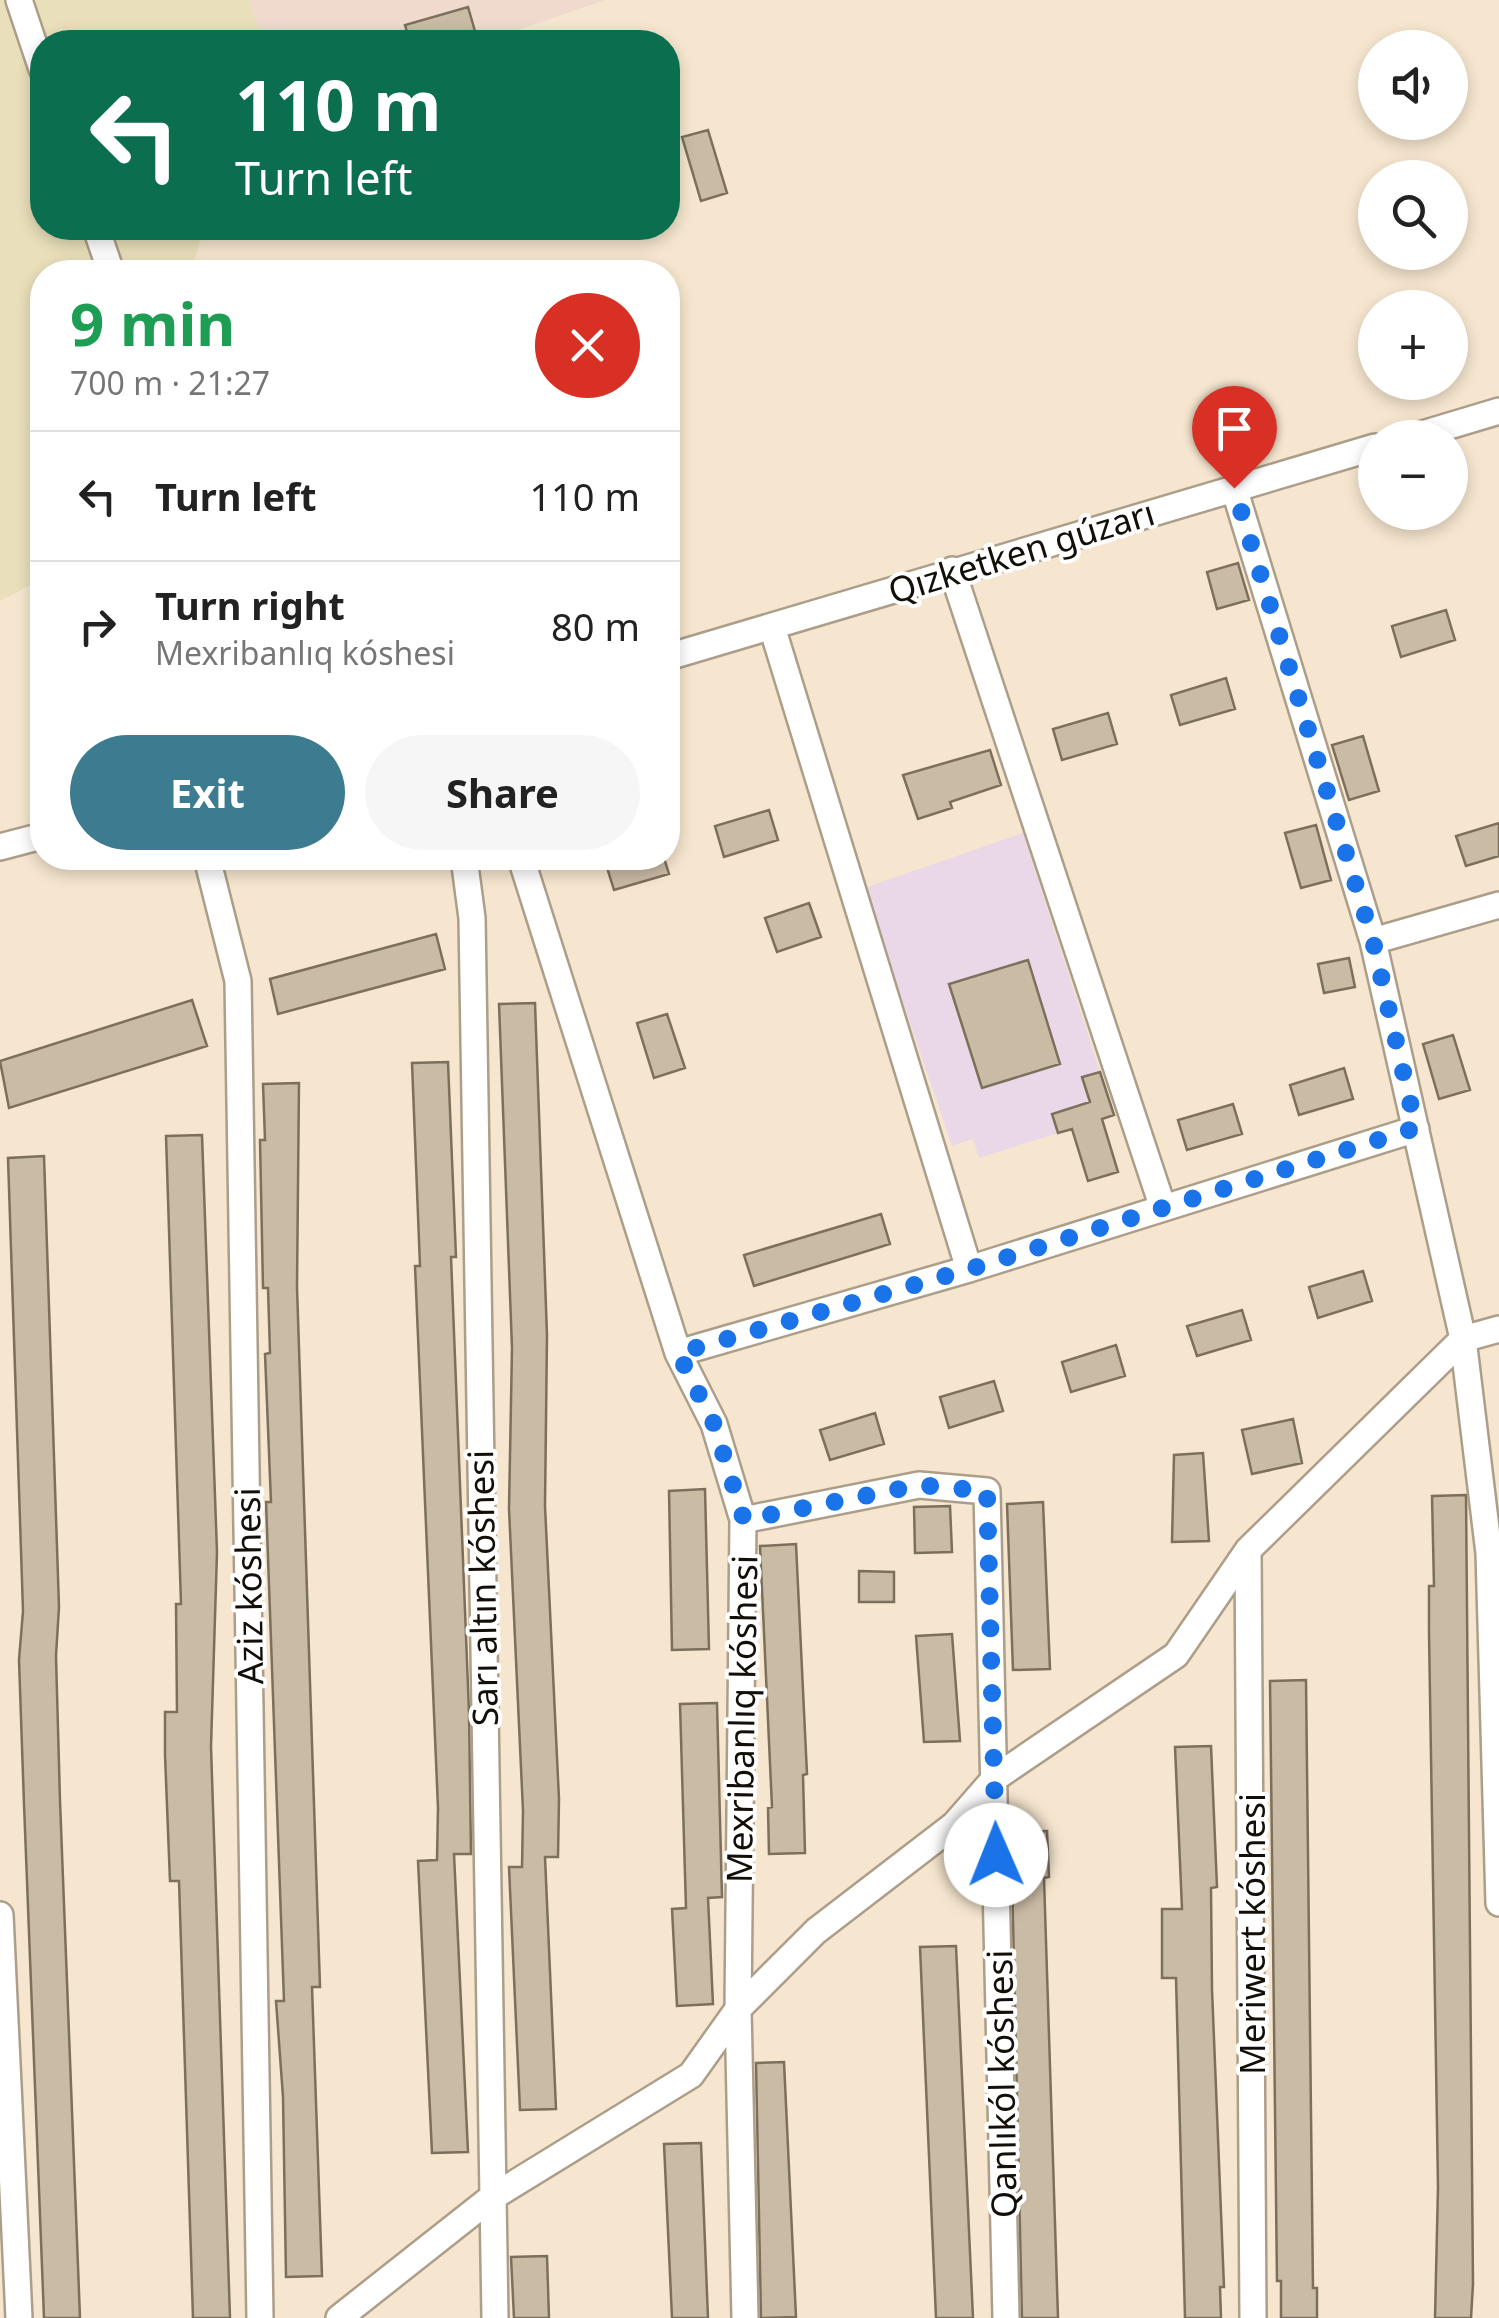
<!DOCTYPE html>
<meta charset="utf-8">
<style>
body{margin:0;font-family:"Noto Sans",sans-serif;background:#f6f6f6;color:#222;height:100vh;display:flex;flex-direction:column;font-size:38px;white-space:nowrap}
*{box-sizing:border-box;margin:0}
p{font-size:32px;color:#767676}
.icon{flex:none;width:55px;height:55px;fill:none;stroke:currentColor;stroke-width:2;stroke-linecap:round;stroke-linejoin:round}
.map{position:relative;flex:1;overflow:hidden}
.panel{position:absolute;left:30px;top:260px;width:650px;height:610px;display:flex;flex-direction:column;background:#fff;border-radius:40px;box-shadow:0 5px 15px #0003}
.panel>*{flex:none}
.hud{position:absolute;left:30px;top:30px;width:650px;height:210px;border-radius:40px;box-shadow:0 5px 15px #0003;background:#0b6e4f;color:#fff;overflow:hidden}
.controls{position:absolute;left:1358px;top:30px;display:grid;gap:20px}
.controls a{display:grid;place-items:center;width:110px;height:110px;border-radius:50%;background:#fff;box-shadow:0 5px 15px #0003;font-size:50px}
.pin{position:absolute;display:grid;place-items:center;width:85px;height:85px;color:#fff;margin:-102px -42px;border-radius:50% 50% 50% 0;rotate:-45deg;box-shadow:0 0 10px #0007}
.pin .icon{rotate:45deg}
.me{position:absolute;width:110px;margin:-55px;rotate:359deg;stroke-linejoin:round;filter:drop-shadow(0 0 8px #0008)}
.turn{display:flex;align-items:center;gap:35px;height:210px;padding:0 40px;font-size:45px}
.turn .icon{width:130px;height:130px;stroke-width:2.5}
.turn b{display:block;font-size:70px;line-height:85px}
.round{display:grid;place-items:center;flex:none;width:105px;height:105px;border-radius:52px;background:#f6f6f6}
.summary{display:flex;align-items:center;justify-content:space-between;height:170px;padding:0 40px}
h1{font-size:60px;font-weight:700;line-height:75px;color:#1e9e55}
.button{display:flex;gap:20px;margin-top:auto;padding:20px 40px}
.button a{flex:1;height:115px;border-radius:60px;background:#3c7b90;color:#fff;font-size:40px;font-weight:700;line-height:115px;text-align:center}
.button a+a{background:#f6f6f6;color:#222}
ul{padding:0;list-style:none}
li{display:flex;align-items:center;gap:30px;height:130px;padding:0 40px;border-top:2px solid #e0e0e0}
li div{flex:1}
li b{display:block;font-size:38px}
li em{font-style:normal}
.map>svg:first-child{display:block}
</style>
<div class="map">
<svg width="1499" height="2318" viewBox="0 0 1499 2318">
<rect width="100%" height="100%" fill="#f6e6cf"/>
<!-- industrial -->
<path fill="#f0d9cd" d="M249 0H605L483 42H264Z"/>
<!-- education -->
<path fill="#ead8e8" d="M1023 833 1100 1072 1082 1077 1090 1102 1052 1114 1058 1133 979 1158 973 1139 952 1146 864 888Z"/>
<!-- sand -->
<path fill="#e9dfba" d="M0 0H249L264 42H42V228H204L191 272H42V579L0 601Z"/>
<!-- building -->
<path fill="#cabba5" stroke="#7c6f5b" stroke-width="2.5" d="M468 7 477 38 461 42H410L405 25Z
M708 130 727 193 701 201 682 137Z
M1238 563 1249 600 1217 609 1207 572Z
M1446 610 1455 640 1401 657 1392 626Z
M1226 678 1235 709 1180 725 1171 695Z
M1108 713 1117 744 1062 760 1053 729Z
M1363 736 1379 791 1349 800 1332 745Z
M990 750 1001 785 950 802 952 808 918 819 903 775Z
M769 810 778 840 724 857 715 826Z
M1499 823V856L1466 866 1456 836Z
M1316 825 1331 880 1301 888 1285 833Z
M604 858H664L669 874 614 890Z
M809 903 821 937 777 952 765 918Z
M436 934 445 969 278 1014 270 979Z
M1349 958 1355 987 1324 993 1318 964Z
M1028 960 1060 1064 982 1088 949 984Z
M192 1000 207 1046 9 1108 0 1061Z
M535 1003 547 1335 545 1506 559 1799 558 1857H545L556 2109 520 2110 509 1867H522L523 1811 509 1509 512 1348 499 1004Z
M667 1014 685 1068 654 1078 637 1023Z
M1453 1035 1470 1090 1439 1099 1423 1044Z
M448 1062 456 1257H451L469 1712 471 1854H454L468 2152 432 2153 418 1861 437 1860 438 1808 415 1266H420L412 1063Z
M1344 1068 1353 1099 1299 1115 1290 1085Z
M1100 1072 1114 1115 1102 1119 1118 1172 1088 1181 1072 1129 1058 1133 1052 1114 1090 1102 1082 1077Z
M299 1083 297 1287 320 1987H312L322 2276 286 2277 283 2097 276 2001H284L266 1502H271L265 1354 270 1353 268 1288H263L260 1140H265L263 1084Z
M1233 1104 1242 1134 1187 1150 1178 1120Z
M202 1135 217 1552 211 1747 230 2318H193L179 1881H170L165 1755V1712H177L176 1604H181L166 1136Z
M44 1156 59 1607 56 1656 60 1801 80 2318H44L24 1804 19 1660 23 1611 8 1158Z
M881 1214 890 1244 754 1286 744 1255Z
M1363 1271 1372 1301 1318 1318 1309 1287Z
M1242 1310 1251 1340 1197 1356 1187 1326Z
M1116 1345 1125 1376 1071 1392 1062 1362Z
M994 1381 1003 1411 949 1428 940 1397Z
M875 1413 884 1444 830 1460 820 1430Z
M1293 1419 1302 1463 1252 1474 1242 1430Z
M1203 1453 1209 1541 1172 1542 1174 1455Z
M705 1489 709 1649 672 1650 669 1491Z
M1466 1495 1473 2284 1471 2318H1435L1438 2187 1429 1633V1586H1434L1432 1496Z
M1043 1502 1050 1669 1013 1670 1007 1504Z
M950 1506 952 1552 915 1553 914 1507Z
M796 1544 807 1774 803 1775 805 1853 769 1854 768 1808 772 1807 760 1546Z
M859 1571 894 1572V1602H859Z
M952 1634 960 1741 924 1742 916 1636Z
M1306 1680 1313 2288H1317V2318H1281V2281H1277L1270 1681Z
M717 1703 722 1897 708 1898 713 2004 677 2006 672 1909 686 1908 680 1704Z
M1211 1746 1217 1887 1211 1888 1212 1989 1224 2287H1220L1221 2318H1185L1176 1978H1162V1909H1182L1175 1747Z
M1047 1831 1049 1877 1044 1878 1058 2318H1022L1011 1832Z
M956 1946 973 2318H936L920 1947Z
M784 2062 796 2317 761 2318 756 2063Z
M701 2143 708 2318H672L664 2144Z
M547 2256 549 2318H514L511 2257Z"/>
<g fill="none" stroke-linecap="round" stroke-linejoin="round">
<defs>
<path id="minor" d="M19 0 42 69
M96 228 111 272
M1409 438 1499 411
M1234 488 1373 941 1463 1339 1489 1553 1499 1903
M952 570 1163 1208
M772 627 969 1269
M668 657 1375 447
M0 847 42 836
M207 858 238 981 260 2318
M464 858 472 918 495 2318
M521 858 678 1353 714 1424 743 1520 738 2009 745 2318
M1373 941 1499 905
M678 1353 969 1269 1416 1129
M743 1520 919 1485 987 1491 1006 2318
M1248 1550 1253 2318
M0 1915 19 2318
M339 2318 491 2198 691 2075 738 2009 816 1931 954 1825 995 1778 1176 1655 1248 1550 1463 1339 1499 1329"/>
</defs>
<!-- minor casing -->
<use href="#minor" stroke="#ac9e89" stroke-width="30"/>
<!-- minor -->
<use href="#minor" stroke="#fff" stroke-width="25"/>
</g>
<g fill="none" stroke-linecap="round" stroke-linejoin="round">
<!-- route -->
<path stroke="#1a73e8" stroke-width="18" stroke-dasharray="0 32.4" d="M996 1855 987 1491 919 1485 744 1520 714 1424 678 1353 970 1269 1416 1128 1373 941 1234 488"/>
</g>
<g text-anchor="middle" dominant-baseline="central" stroke-width="8" stroke-linejoin="round" paint-order="stroke">
<!-- street labels -->
<g font-size="35" fill="#130e07" stroke="#fff">
<text transform="translate(1021 551) rotate(-17)">Qızketken gúzarı</text>
<text transform="translate(248 1586) rotate(-91)">Aziz kóshesi</text>
<text transform="translate(482 1588) rotate(-91)">Sarı altın kóshesi</text>
<text transform="translate(741 1719) rotate(-89)">Mexribanlıq kóshesi</text>
<text transform="translate(1251 1934) rotate(-90)">Meriwert kóshesi</text>
<text transform="translate(1001 2084) rotate(-91)">Qanlıkól kóshesi</text>
</g>
</g>
</svg>
<div class="controls">
<a><svg class="icon" aria-label="sound" viewBox="0 0 24 24"><path d="M4 9h4l5-4v14l-5-4H4zM17 9q2 3 0 6"/></svg></a>
<a><svg class="icon" aria-label="search" viewBox="0 0 24 24"><circle cx="10" cy="10" r="6"/><path d="M15 15l6 6"/></svg></a>
<a>+</a>
<a>−</a>
</div>
<div class="pin" style="left:1234px;top:488px;background:#d93025"><svg class="icon" aria-label="arrive" viewBox="0 0 24 24"><path d="M6 21V4h12l-3 4 3 4H6"/></svg></div>
<svg class="me" style="left:996px;top:1855px" viewBox="-20 -20 40 40"><circle r="19" fill="#fff"/><path d="M0-13L10 11 0 6-10 11z" fill="#1a73e8"/></svg>
<div class="hud">
<div class="turn"><svg class="icon" aria-label="left" viewBox="0 0 24 24"><path d="M17 20v-9H6M10 6l-5 5 5 5"/></svg><div><b>110 m</b>Turn left</div></div>
</div>
<section class="panel">
<div class="summary"><div><h1>9 min</h1><p>700 m · 21:27</p></div><a class="round" style="background:#d93025;color:#fff"><svg class="icon" aria-label="close" viewBox="0 0 24 24"><path d="M6 6l12 12M18 6L6 18"/></svg></a></div>
<ul>
<li><svg class="icon" aria-label="left" viewBox="0 0 24 24"><path d="M17 20v-9H6M10 6l-5 5 5 5"/></svg><div><b>Turn left</b></div><em>110 m</em></li>
<li><svg class="icon" aria-label="right" viewBox="0 0 24 24"><path d="M7 20v-9h11M14 6l5 5-5 5"/></svg><div><b>Turn right</b><p>Mexribanlıq kóshesi</p></div><em>80 m</em></li>
</ul>
<div class="button"><a>Exit</a><a>Share</a></div>
</section>
</div>
